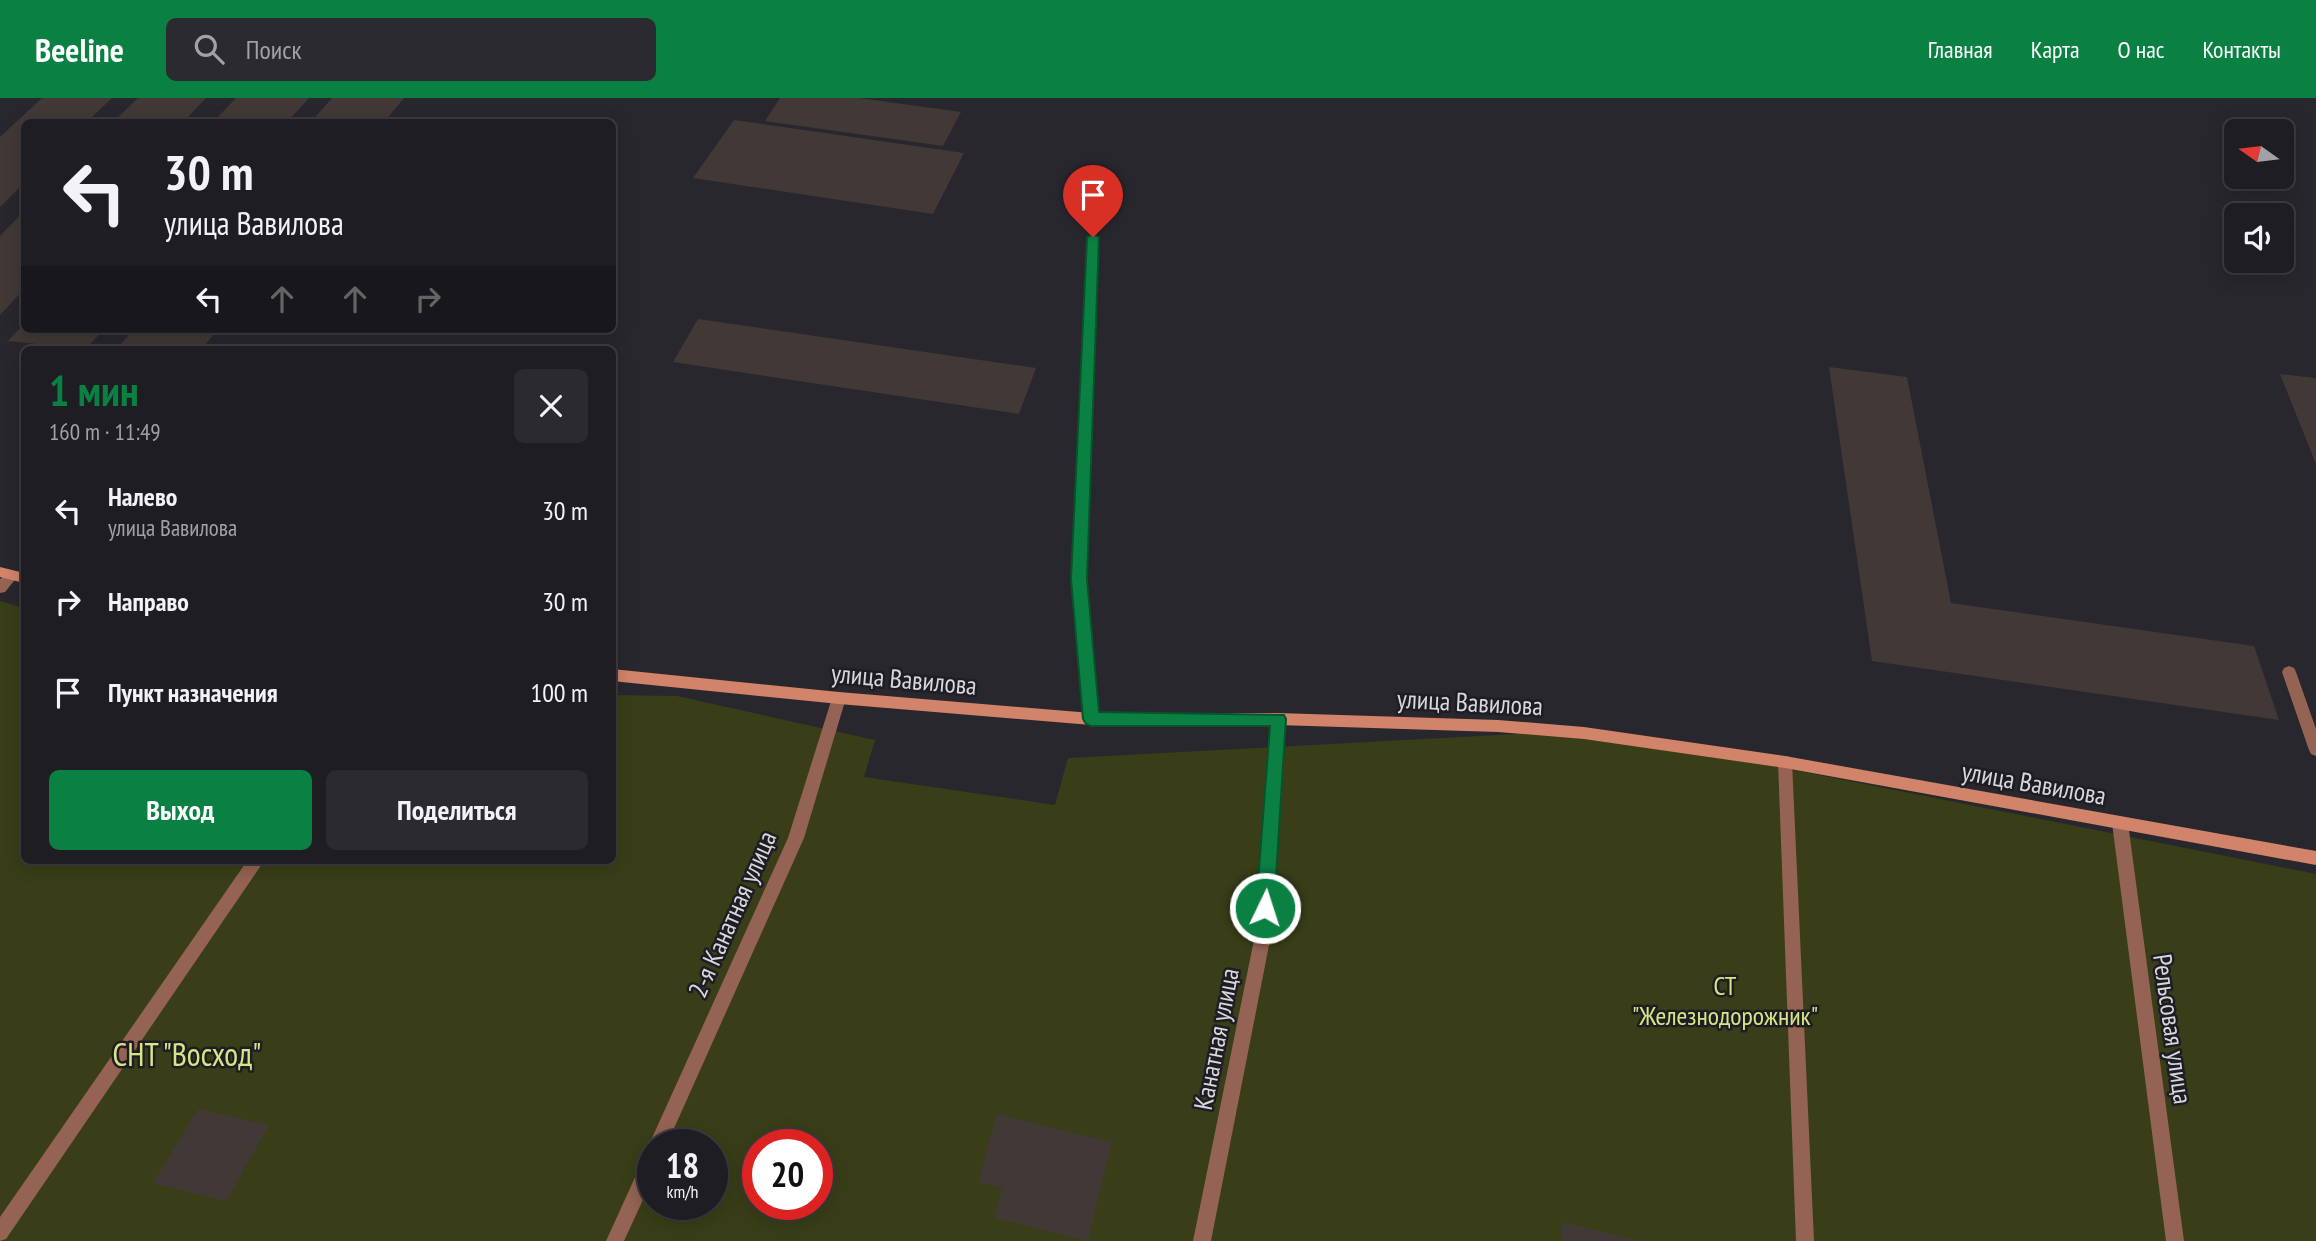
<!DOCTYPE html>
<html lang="ru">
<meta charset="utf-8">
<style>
body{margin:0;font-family:"PT Sans Narrow",sans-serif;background:#2b2a2f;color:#f1f3f6;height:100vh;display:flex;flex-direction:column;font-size:26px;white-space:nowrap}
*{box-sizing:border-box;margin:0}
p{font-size:23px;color:#a1a2a5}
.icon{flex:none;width:38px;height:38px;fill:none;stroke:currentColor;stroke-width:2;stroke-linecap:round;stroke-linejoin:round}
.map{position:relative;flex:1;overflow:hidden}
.details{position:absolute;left:21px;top:248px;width:595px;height:518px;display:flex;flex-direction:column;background:#1e1d22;border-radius:10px;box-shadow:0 4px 18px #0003,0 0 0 2px #3c3b40}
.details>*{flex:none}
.hud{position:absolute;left:21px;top:21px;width:595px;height:214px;border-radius:10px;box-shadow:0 4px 18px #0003,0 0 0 2px #3c3b40;background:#1e1d22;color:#f1f3f6;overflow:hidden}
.needle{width:46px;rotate:284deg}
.controls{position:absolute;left:2224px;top:21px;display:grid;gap:14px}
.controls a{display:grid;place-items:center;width:70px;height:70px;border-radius:10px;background:#1e1d22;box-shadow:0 4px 18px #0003,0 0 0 2px #3c3b40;font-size:35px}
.speed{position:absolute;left:637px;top:1031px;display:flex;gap:14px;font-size:35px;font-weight:700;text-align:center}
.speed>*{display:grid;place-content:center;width:91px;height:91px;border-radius:50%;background:#1e1d22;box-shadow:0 4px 18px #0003,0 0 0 2px #3c3b40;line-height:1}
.speed small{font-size:18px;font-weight:400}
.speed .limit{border:10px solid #d22;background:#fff;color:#111}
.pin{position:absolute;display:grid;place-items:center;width:60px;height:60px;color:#fff;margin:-72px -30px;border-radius:50% 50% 50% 0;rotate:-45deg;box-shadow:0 0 7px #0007}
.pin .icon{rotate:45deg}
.me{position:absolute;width:77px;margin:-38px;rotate:4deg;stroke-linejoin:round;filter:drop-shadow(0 0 5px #0008)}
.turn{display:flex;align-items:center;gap:24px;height:147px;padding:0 28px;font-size:32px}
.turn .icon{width:91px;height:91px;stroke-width:2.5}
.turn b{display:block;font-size:49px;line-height:60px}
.lanes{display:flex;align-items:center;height:66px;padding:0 28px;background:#0003;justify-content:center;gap:35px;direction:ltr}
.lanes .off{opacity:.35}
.round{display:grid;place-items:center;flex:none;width:74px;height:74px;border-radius:10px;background:#2b2a2f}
.overview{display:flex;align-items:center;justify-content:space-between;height:119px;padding:0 28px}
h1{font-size:42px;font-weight:700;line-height:52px;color:#0b8043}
.cta{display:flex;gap:14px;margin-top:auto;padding:14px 28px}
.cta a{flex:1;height:80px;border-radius:10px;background:#0b8043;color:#fff;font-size:28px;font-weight:700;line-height:80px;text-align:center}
.cta a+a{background:#2b2a2f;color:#f1f3f6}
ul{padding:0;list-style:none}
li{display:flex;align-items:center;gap:21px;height:91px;padding:0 28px}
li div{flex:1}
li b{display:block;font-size:26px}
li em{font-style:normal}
header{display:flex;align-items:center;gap:42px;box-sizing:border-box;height:98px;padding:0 35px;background:#0b8043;color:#fff}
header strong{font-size:33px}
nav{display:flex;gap:38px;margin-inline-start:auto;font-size:24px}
.search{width:490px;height:63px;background:#2b2a2f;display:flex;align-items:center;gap:18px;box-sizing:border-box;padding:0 24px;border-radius:10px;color:#a1a2a5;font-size:26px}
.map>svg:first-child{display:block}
</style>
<header>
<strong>Beeline</strong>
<div class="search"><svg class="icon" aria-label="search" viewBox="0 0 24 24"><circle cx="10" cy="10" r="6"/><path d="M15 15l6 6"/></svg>Поиск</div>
<nav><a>Главная</a><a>Карта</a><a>О нас</a><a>Контакты</a></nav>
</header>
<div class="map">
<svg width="2316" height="1143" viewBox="0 0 2316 1143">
<rect width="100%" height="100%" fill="#28272e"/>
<!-- green -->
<path fill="#393e18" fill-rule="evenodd" d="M0 503 24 510V763H612L613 597 677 598 875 642 864 679 1055 707 1068 660 1594 632 2316 776V1143H0ZM653 1046H712V1106H653ZM758 1046H817V1106H758Z"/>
<!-- building -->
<path fill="#423936" d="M42 0H112L87 24H24V85L0 109V39Z
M138 0H206L183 24H113Z
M236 0H309L287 24H213Z
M332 0H404L384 24H311Z
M780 0H859L961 14 943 48 765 23Z
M734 22 964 55 933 116 693 80Z
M24 113V191L0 217V138Z
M698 221 1036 270 1019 316 673 264Z
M24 226V231H104L86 251 8 243Z
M134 231H218L201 252H116Z
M1829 269 1907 279 1951 505 2254 548 2279 622 1872 563Z
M2280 276 2316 280V366Z
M198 1011 269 1027 226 1103 153 1085Z
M997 1016 1112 1044 1088 1143 994 1120 1002 1090 978 1084Z
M1562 1124 1636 1142V1143H1561Z"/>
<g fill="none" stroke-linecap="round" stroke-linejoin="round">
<!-- lane -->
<path fill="#946353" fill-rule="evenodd" d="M12 472 19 477 5 494 0 495V481Z
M2289 568 2294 570 2296 574 2316 631V658L2311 656 2309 652 2282 574 2284 570Z
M839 594 844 596 846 600 804 740 667 1046H653V1080L624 1143H606L647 1053 651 1051 649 1046 652 1040 788 740 832 600 834 596Z
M1278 615 1283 617 1285 621 1271 837 1211 1143H1193L1255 837 1271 621 1273 617Z
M1785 658 1790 659 1792 664 1814 1143H1796L1778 664 1780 659Z
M2120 718 2125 720 2128 725 2184 1143H2166L2112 725 2115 720Z
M247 763H264L6 1141 0 1143V1119Z"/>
<!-- street -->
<path fill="#946353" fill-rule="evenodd" d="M1093 137 1098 140 1086 481 1098 621 1096 625 1091 627 1086 625 1084 621 1072 481 1088 140Z"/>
<!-- secondary -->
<path fill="#d18469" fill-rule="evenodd" d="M0 469 24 475V485L0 479Z
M612 571 839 594 1091 615H1278L1498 622 1584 629 1785 658 2316 753V767L1785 670 1584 641 1498 634 1278 627H1091L839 606 612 583Z"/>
</g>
<!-- route -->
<path fill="#0b8043" stroke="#07532c" stroke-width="2" d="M1093 136 1099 139 1087 481 1099 614 1284 617 1286 621 1274 810 1271 816 1265 818 1259 816 1256 810 1270 628H1091L1086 626 1083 621 1071 481 1087 139Z"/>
<g text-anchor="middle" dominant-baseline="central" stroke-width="5" stroke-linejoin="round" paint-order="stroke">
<!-- street labels -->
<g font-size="26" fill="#d8d7dc" stroke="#1f1d24">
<text transform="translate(904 581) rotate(5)">улица Вавилова</text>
<text transform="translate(1470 604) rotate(3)">улица Вавилова</text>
<text transform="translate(2034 685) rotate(10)">улица Вавилова</text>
<text transform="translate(732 816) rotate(-66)">2-я Канатная улица</text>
<text transform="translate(2173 931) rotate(82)">Рельсовая улица</text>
<text transform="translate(1216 941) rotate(-79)">Канатная улица</text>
</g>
<!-- park labels -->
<g font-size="26" fill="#d7e584" stroke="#1f1d24">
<text x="1725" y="887">СТ<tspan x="1725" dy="30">"Железнодорожник"</tspan></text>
</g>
<!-- near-park labels -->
<g font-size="32" fill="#d7e584" stroke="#1f1d24">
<text x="187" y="956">СНТ "Восход"</text>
</g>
</g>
</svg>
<div class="controls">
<a><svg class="needle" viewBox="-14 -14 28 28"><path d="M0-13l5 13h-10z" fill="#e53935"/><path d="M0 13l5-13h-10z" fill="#a1a2a5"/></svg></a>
<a><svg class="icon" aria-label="sound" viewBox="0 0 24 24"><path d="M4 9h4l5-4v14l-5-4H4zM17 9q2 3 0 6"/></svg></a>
</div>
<div class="speed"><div>18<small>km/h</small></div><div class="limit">20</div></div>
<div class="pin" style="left:1093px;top:139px;background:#d93025"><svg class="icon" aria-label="arrive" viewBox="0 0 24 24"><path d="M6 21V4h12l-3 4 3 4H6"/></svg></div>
<svg class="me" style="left:1265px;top:810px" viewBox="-20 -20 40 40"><circle r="17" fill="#0b8043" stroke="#fff" stroke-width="3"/><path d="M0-11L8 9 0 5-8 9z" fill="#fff"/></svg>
<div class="hud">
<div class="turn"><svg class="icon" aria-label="left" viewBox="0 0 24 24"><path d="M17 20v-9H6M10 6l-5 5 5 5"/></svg><div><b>30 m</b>улица Вавилова</div></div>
<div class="lanes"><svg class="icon" aria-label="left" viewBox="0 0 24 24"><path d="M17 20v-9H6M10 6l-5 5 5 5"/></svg><svg class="icon off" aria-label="ahead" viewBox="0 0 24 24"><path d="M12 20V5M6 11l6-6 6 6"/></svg><svg class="icon off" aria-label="ahead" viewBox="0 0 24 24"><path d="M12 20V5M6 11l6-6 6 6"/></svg><svg class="icon off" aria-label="right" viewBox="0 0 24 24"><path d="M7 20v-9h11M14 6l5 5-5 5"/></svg></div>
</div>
<section class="details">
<div class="overview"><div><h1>1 мин</h1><p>160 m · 11:49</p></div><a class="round"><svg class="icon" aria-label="close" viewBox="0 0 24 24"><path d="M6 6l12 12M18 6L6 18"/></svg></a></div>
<ul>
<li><svg class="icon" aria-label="left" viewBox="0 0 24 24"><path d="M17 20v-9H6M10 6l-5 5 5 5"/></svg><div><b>Налево</b><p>улица Вавилова</p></div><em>30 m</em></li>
<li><svg class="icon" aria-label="right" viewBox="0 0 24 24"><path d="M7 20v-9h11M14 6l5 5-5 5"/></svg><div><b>Направо</b></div><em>30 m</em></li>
<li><svg class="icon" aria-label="arrive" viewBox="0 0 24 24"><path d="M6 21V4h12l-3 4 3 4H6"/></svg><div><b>Пункт назначения</b></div><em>100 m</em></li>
</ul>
<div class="cta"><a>Выход</a><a>Поделиться</a></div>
</section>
</div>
